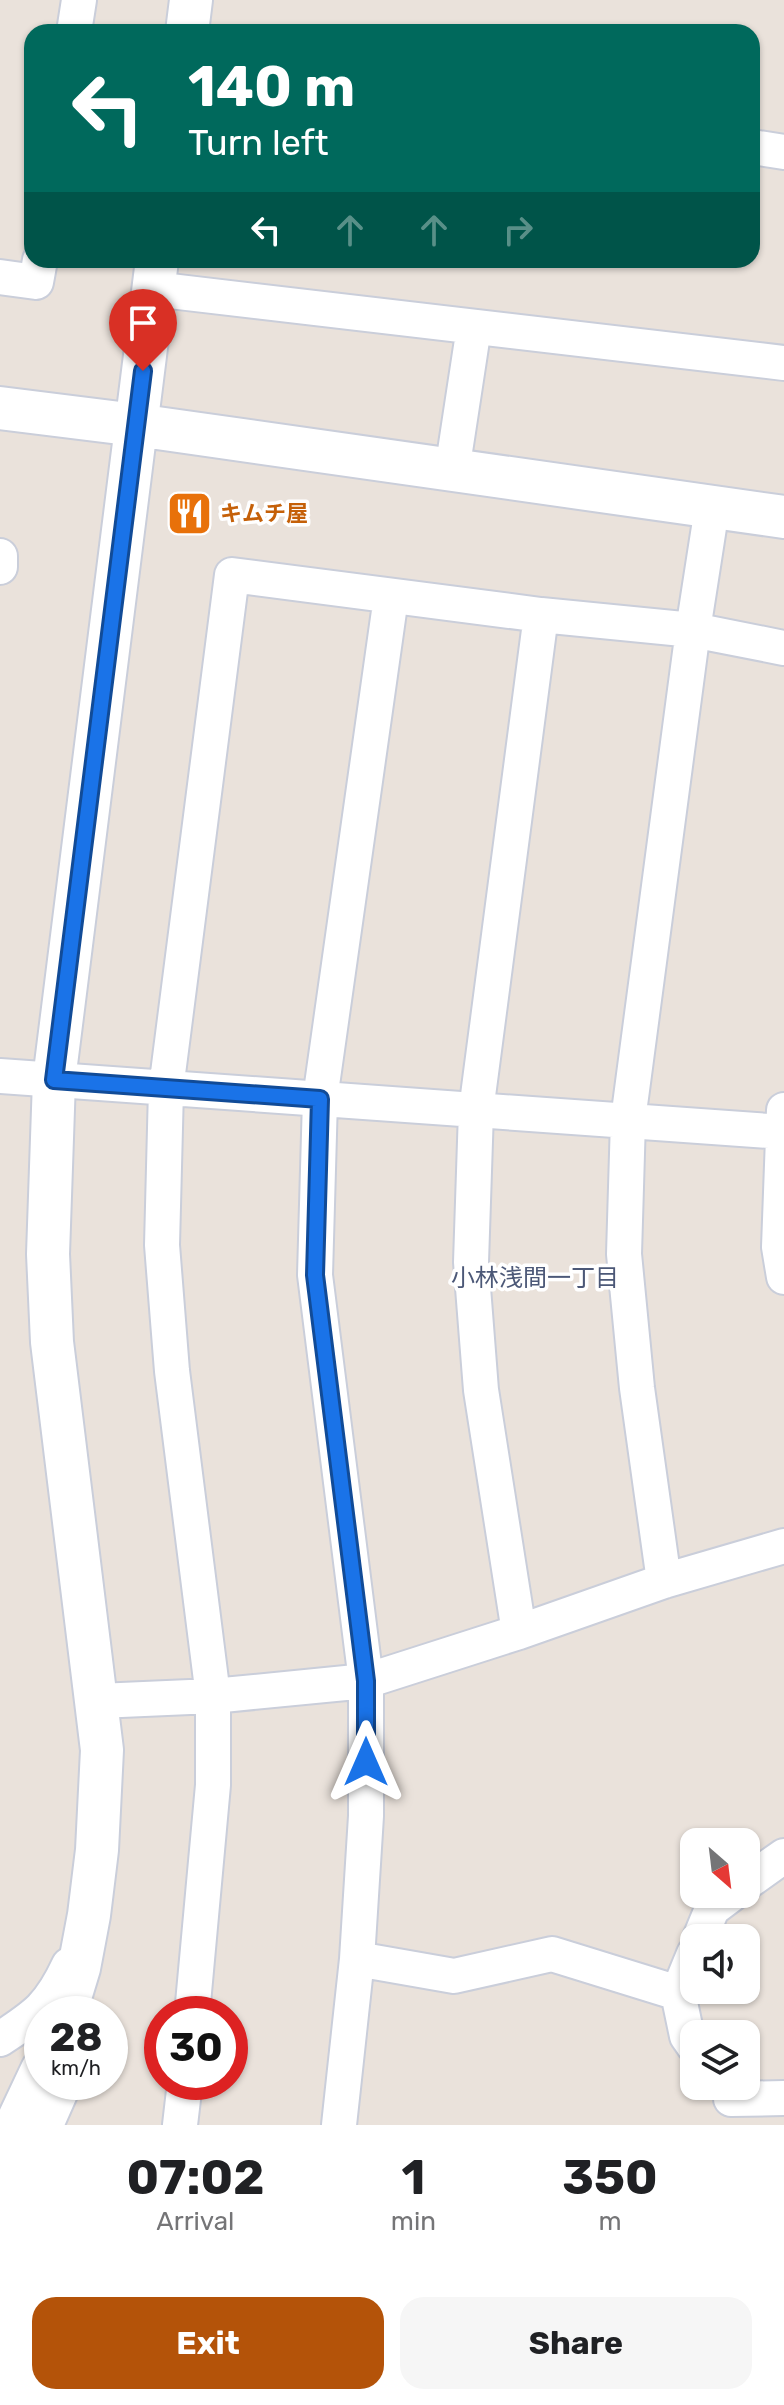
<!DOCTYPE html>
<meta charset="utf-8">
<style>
body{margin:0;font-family:Rubik,"Noto Sans JP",sans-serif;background:#f6f6f6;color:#202124;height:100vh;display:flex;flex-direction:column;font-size:30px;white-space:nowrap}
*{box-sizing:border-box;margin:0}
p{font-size:26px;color:#757577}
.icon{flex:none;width:44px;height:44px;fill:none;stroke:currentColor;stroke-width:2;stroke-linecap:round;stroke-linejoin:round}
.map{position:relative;height:2125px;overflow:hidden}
.panel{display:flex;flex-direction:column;background:#fff;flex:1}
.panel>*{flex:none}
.top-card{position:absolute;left:24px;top:24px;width:736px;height:244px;border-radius:24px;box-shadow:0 2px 6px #0004;background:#00695c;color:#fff;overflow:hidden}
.needle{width:52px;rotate:152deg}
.fabs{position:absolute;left:680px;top:1828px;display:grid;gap:16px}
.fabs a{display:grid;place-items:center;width:80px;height:80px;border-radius:16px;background:#fff;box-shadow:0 2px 6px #0004;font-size:40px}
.speed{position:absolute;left:24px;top:1996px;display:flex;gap:16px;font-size:40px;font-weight:700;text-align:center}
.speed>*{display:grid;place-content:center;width:104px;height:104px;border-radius:50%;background:#fff;box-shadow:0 2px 6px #0004;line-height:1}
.speed small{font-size:20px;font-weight:400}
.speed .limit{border:12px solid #d22;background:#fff;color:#111}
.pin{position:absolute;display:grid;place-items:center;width:68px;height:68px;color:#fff;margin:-82px -34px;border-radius:50% 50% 50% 0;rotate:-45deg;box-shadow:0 0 8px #0007}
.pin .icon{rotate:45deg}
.me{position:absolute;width:88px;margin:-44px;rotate:0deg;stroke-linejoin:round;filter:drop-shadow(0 0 6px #0008)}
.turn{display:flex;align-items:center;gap:28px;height:168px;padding:0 32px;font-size:36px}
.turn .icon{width:104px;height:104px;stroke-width:2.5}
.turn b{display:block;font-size:56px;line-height:68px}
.lanes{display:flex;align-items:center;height:76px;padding:0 32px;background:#0003;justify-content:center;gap:40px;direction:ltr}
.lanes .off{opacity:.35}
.eta{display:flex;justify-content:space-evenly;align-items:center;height:136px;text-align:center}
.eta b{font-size:48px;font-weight:700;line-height:56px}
.primary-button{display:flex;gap:16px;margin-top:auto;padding:16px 32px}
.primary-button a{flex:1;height:92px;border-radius:24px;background:#b45309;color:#fff;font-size:32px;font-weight:700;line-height:92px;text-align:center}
.primary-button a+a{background:#f6f6f6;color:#202124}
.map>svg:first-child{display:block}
</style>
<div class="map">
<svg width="784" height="2125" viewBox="0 0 784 2125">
<rect width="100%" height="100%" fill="#eae2db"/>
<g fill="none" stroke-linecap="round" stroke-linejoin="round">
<defs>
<path id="minor" d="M74 32 79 0
M752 147 784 152
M0 277 36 282 40 260
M153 289 784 363
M452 471 474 327
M0 556V567
M0 1076 783 1132
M784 1110 779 1247 784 1277
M664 1581 637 1388 624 1254 628 1120 693 630 712 508
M519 1632 481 1390 471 1262 476 1111 541 615
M98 1701 213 1696 366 1681 519 1632 664 1581 784 1546
M746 1883 784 1856
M700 1938 712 1909 732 1894
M694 1954 678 1993 687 2036 694 2046
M357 1959 454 1976 552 1954 678 1993
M192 2014 213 1785V1696L172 1371 162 1245 166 1089 232 575 541 615 693 630 784 648
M0 2039C37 2015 50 2006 69 1965
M731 2099 784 2098
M46 2125 65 2082
M180 2125 185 2082
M339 2125 357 1959 366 1816V1681L315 1275 320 1099 391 597"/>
<path id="tertiary" d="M187 32 191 0
M0 408 136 425 784 517
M65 2014 79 1968 89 1915 97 1850 102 1750 52 1342 48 1254 54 1080 157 260
M16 2125 42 2070"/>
</defs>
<!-- minor casing -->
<use href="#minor" stroke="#caceda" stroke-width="38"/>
<!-- tertiary casing -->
<use href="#tertiary" stroke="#caceda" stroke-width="46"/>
<!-- minor -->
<use href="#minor" stroke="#fff" stroke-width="34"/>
<!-- tertiary -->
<use href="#tertiary" stroke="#fff" stroke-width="42"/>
</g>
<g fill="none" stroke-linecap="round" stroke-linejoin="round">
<defs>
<path id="route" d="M143 371 54 1080 320 1099 315 1275 366 1681V1762"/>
</defs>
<!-- route casing -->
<use href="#route" stroke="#114b97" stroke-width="20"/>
<!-- route -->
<use href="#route" stroke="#1a73e8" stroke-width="14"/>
</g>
<!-- icons -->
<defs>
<symbol id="restaurant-square" viewBox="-11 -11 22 22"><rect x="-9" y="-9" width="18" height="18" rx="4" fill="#e8710a" stroke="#fff"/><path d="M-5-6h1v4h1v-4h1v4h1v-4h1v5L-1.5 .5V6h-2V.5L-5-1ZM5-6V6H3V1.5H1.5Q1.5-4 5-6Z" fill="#fff"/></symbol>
</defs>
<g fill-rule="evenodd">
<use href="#restaurant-square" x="164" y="488" width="51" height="51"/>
</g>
<g text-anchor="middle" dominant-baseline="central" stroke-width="7" stroke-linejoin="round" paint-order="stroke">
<!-- food labels -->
<g font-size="22" font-weight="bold" fill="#c56008" stroke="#fff" text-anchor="start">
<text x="220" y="513">キムチ屋</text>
</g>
<!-- neighbourhood labels -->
<g font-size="24" fill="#4c5877" stroke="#fff">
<text x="535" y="1278">小林浅間一丁目</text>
</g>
</g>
</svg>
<div class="fabs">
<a><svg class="needle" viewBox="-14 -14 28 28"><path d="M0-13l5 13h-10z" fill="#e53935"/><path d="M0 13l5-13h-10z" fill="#757577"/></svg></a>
<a><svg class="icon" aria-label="sound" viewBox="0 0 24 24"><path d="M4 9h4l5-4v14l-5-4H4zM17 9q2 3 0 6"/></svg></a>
<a><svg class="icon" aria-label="layers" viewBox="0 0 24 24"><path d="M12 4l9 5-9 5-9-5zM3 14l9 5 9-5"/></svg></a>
</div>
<div class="speed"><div>28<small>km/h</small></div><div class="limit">30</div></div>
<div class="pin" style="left:143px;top:371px;background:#d93025"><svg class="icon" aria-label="arrive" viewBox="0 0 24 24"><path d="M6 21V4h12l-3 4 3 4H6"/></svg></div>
<svg class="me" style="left:366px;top:1762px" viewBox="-20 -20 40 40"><path d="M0-17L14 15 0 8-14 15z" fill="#1a73e8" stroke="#fff" stroke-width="4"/></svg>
<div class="top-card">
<div class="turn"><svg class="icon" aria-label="left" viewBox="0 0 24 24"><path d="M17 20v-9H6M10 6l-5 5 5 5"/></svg><div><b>140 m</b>Turn left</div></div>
<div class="lanes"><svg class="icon" aria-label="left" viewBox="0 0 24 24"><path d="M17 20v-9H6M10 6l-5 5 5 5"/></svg><svg class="icon off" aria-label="ahead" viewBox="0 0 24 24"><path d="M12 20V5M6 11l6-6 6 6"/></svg><svg class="icon off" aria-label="ahead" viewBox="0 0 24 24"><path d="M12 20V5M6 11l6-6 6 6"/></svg><svg class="icon off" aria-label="right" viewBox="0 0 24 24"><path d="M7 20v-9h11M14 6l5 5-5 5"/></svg></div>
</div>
</div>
<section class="panel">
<div class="eta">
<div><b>07:02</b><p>Arrival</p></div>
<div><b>1</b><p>min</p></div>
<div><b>350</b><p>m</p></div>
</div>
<div class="primary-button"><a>Exit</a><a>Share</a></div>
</section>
